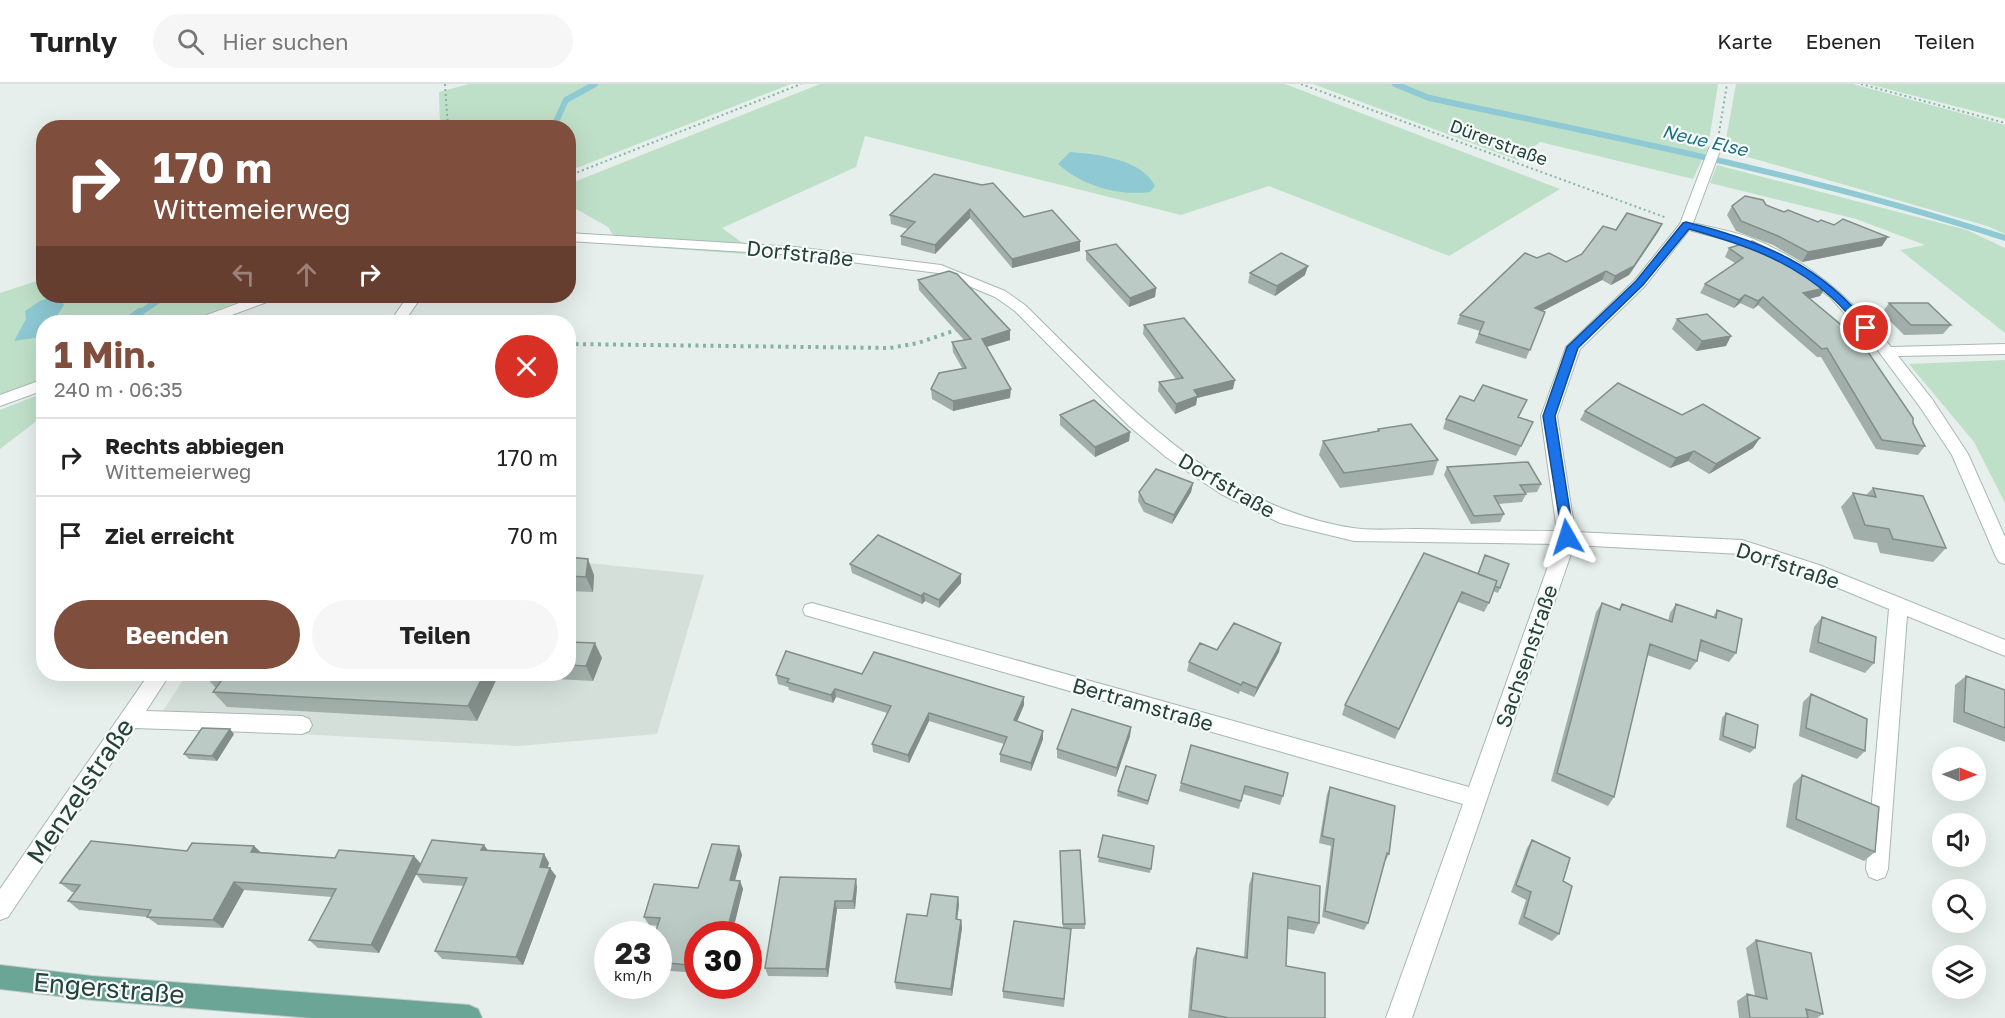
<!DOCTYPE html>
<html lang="de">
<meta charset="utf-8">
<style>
body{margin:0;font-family:"Golos Text",sans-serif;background:#f6f6f6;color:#222;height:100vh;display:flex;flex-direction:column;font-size:22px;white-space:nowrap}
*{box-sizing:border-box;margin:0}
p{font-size:20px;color:#767676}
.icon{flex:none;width:33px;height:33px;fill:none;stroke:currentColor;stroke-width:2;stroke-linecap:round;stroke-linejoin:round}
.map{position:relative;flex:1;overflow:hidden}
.details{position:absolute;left:36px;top:231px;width:540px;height:366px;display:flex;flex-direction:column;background:#fff;border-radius:24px;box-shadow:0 6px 24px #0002}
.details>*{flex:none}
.banner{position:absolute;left:36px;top:36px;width:540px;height:183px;border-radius:24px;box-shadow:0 6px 24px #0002;background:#804e3d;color:#fff;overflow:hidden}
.needle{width:39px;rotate:91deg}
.tools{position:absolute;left:1932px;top:663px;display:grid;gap:12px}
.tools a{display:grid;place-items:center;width:54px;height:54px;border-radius:50%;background:#fff;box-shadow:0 6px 24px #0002;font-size:30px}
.speed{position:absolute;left:594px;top:837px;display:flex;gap:12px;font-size:30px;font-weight:700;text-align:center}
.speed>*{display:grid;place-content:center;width:78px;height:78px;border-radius:50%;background:#fff;box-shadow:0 6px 24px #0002;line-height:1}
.speed small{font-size:15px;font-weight:400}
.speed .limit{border:9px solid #d22;background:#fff;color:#111}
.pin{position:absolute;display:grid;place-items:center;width:51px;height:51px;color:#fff;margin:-26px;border:3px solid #fff;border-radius:50%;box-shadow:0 2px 6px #0007}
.me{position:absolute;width:66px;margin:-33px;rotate:354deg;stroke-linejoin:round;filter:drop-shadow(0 0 4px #0008)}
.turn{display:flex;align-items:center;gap:21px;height:126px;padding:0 18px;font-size:27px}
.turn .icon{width:78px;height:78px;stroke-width:2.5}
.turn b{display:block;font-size:42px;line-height:51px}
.lanes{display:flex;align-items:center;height:57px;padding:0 18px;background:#0003;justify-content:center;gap:30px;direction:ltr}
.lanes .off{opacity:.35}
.round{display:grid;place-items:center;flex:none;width:63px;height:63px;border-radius:32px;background:#f6f6f6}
.headline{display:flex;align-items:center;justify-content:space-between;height:102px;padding:0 18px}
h1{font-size:36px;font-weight:700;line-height:45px;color:#804e3d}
.cta{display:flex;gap:12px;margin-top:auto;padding:12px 18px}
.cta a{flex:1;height:69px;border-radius:36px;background:#804e3d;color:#fff;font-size:24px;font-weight:700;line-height:69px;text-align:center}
.cta a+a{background:#f6f6f6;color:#222}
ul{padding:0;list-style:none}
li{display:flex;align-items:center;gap:18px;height:78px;padding:0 18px;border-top:2px solid #e0e0e0}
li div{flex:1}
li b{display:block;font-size:22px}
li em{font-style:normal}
header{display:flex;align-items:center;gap:36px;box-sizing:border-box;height:84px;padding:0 30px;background:#fff;border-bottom:2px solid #e0e0e0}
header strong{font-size:28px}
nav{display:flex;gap:33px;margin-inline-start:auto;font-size:21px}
.search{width:420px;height:54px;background:#f6f6f6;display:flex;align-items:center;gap:15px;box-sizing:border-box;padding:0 21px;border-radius:33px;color:#767676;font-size:22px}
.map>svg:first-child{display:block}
</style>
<header>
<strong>Turnly</strong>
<div class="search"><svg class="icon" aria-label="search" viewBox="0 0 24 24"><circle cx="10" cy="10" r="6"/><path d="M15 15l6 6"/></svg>Hier suchen</div>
<nav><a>Karte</a><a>Ebenen</a><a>Teilen</a></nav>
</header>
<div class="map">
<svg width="2005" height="934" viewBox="0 0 2005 934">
<rect width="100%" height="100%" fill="#e6efeb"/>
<!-- built -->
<path fill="#d4dfda" d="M569 477 704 491 657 650 518 662 153 642 187 590H568Z"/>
<!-- green -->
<path fill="#bfe0c8" d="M469 0H791L569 87 568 44 440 43 439 8Z
M820 0H1285L1560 105 1449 172 1269 102 1181 131 865 52 856 83 722 144 759 171 619 161 608 143 569 121V100Z
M1313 0H1718L1708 63 1693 95 1540 58 1517 76Z
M1736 0H1853L2005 41V150L1987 142 1724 66Z
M1868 0H2005V35Z
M1717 81 1967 146 2005 164V249L1900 166 1925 161 1856 135 1710 99Z
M43 195 44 212H253L185 238H44L43 295 0 312V209Z
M2005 276V419L1974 358 1909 280Z
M43 309V332L0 365V326Z"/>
<!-- water -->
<path fill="#8ec9d4" d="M1070 68C1096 70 1142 75 1155 102L1150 108C1117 112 1083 102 1058 80Z
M49 214 60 216 64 221 53 238H44L43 250 41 253 14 257 26 235 25 227 40 217Z"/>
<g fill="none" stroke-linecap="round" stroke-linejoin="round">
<!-- stream-far1 -->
<path stroke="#8ec9d4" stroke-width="6" d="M1395 0 1429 14C1622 55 1817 93 2005 154
M553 44 566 16 595 0
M138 230 165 212"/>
<!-- stream -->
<path stroke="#8ec9d4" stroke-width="8" d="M126 238 140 228"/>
<defs>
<path id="minor" d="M1715 60 1721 64 1693 139C1712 144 1733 147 1751 154 1808 176 1854 217 1891 263L2005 260V270L1898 272 1932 315 1968 370 2005 453V480L1999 478 1996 473 1952 371 1920 323 1876 264 1830 213 1781 179 1741 160 1689 146 1645 202 1580 265 1557 332 1575 448 1742 456 1819 481 2005 556V572L1907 532 1888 785 1885 793 1877 796 1869 793 1866 785 1889 525 1807 491 1741 470 1574 461 1412 934H1386L1463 720 812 533 805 531 803 526 805 521 812 519 1469 703 1556 460 1354 457 1280 439 1221 410 1166 373 1129 342 1015 227 995 213 938 189 795 171 568 157V149L795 163 941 181 1005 207 1025 221C1120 314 1215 423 1353 444 1373 447 1396 445 1416 445 1463 446 1510 447 1557 447L1541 332 1566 263 1635 196 1680 140 1709 64Z
M258 212H277L275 215 213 238H194L196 235Z
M408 212H422L404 238H390Z
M44 295V306L0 322V311Z
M149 590H170L146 627 302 632 309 635 312 641 309 647 302 650 135 644 8 833 0 836V805Z"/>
<path id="major" d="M0 881 92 892 469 921 478 925 482 934H312L92 916 0 905Z"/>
</defs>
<!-- minor casing -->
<use href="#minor" stroke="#a8b8b2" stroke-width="2"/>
<!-- major casing -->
<use href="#major" stroke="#c2cac8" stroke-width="2"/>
<!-- path-far1 -->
<path stroke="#86b3a5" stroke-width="2" stroke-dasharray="2 3" stroke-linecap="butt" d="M445 0 448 44
M1301 0 1667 134
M1861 0 2005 39
M1719 49 1727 0
M568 92 801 0"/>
<!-- path -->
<path stroke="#86b3a5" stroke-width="4" stroke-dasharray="3 4.5" stroke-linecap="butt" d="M568 260 890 264 918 259 959 245"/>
<!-- minor -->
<use href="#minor" fill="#fff" fill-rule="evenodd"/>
<!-- major -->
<use href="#major" fill="#6aa596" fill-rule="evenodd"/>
</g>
<!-- wall -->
<path fill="#a1aea9" d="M934 90 1024 133 1080 157V167L1012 184 970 134 935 170 901 161V152L908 145 891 140 890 131Z
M1766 121 1784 128 1882 162 1802 178 1773 161 1736 147 1727 131 1732 122Z
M1662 140 1658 148 1629 191 1611 201 1602 196 1542 227 1545 228 1526 275 1475 259 1480 247 1457 240 1460 231 1537 174 1566 178 1582 170 1616 146Z
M1729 164 1794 182 1825 204 1820 212 1810 215 1846 245 1844 248 1913 339 1925 362 1918 371 1876 365 1821 273H1817L1758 221 1753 225 1740 219 1734 224 1700 209 1705 200 1735 179 1725 173Z
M1086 167 1156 204 1155 213 1129 223 1086 176Z
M1250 189 1305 191 1275 212 1248 199Z
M918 196 1010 246V256L987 263 1010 314 953 327 932 315 931 305 962 284 953 268 952 258 964 256 919 206Z
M1889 219 1951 241 1943 250 1904 251 1882 229Z
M1677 235 1726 262 1696 267 1672 245Z
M1144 241 1233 305 1197 314 1196 321 1175 330 1158 307 1159 298 1176 295 1143 250Z
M1527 316 1519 333 1533 338 1516 372 1443 345 1446 335 1474 317Z
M1585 327 1682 331 1753 364 1709 390 1688 377 1670 384 1580 336Z
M1060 331 1130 348 1129 357 1095 373 1060 341Z
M1378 345 1438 376 1433 391 1340 404 1319 371 1323 357 1377 347Z
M1447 383 1541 400 1537 408 1525 409 1526 410 1522 418 1498 420 1504 430 1500 438 1471 440 1444 391Z
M1193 399 1191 408 1172 440 1144 428 1138 417 1139 408Z
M1873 404 1946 464 1933 478 1880 469 1877 459 1854 455 1841 423 1853 409 1866 411Z
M1424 469 1500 504 1498 509 1493 507 1489 519 1484 528 1458 518 1395 655 1342 631 1345 621Z
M568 473 594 491 593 508 568 507Z
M850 480 961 499 939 524 925 517 922 520 852 489Z
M1602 519 1619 525 1622 520 1668 537 1670 529 1676 520 1713 533 1717 526 1736 569 1729 578 1699 567 1697 577 1690 586 1647 571 1614 713 1608 722 1551 697 1596 528Z
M1822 533 1874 579 1865 589 1809 568 1814 543Z
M568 558 602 574 593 597 498 592 477 637 227 623 213 608 217 603H215L203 590H568Z
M1217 566 1279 568 1254 613 1240 607 1239 610 1187 587 1189 578Z
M862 590 1024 613V621L1017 637 1043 647V655L1031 687 1000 678V670L1004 660 929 637 909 679 873 668 872 660 887 629 836 613 833 619 789 606 788 603 778 600 776 591Z
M1966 592 2005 606V658L1953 638 1955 601Z
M1811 610 1865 667 1857 675 1799 652 1803 618Z
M1726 629 1755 664 1750 669 1719 656 1722 634Z
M1131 643 1130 652 1116 693 1057 674V665Z
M234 650 217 677 189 675 184 670Z
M1288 689 1283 712 1280 721 1243 710 1239 725 1179 707 1181 699Z
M1156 691 1148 721 1117 712 1118 707Z
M1802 691 1875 768 1864 777 1786 743 1793 700Z
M1330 703 1389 770 1386 776H1385L1368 839 1364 846 1322 833 1331 762 1319 759 1327 710Z
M1103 751 1154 762 1150 789 1098 778Z
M1532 756 1563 797 1559 850 1552 857 1518 840 1526 816 1511 808 1527 764Z
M254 762 261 768 335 774 414 772 421 780 379 869 318 864 309 856 332 813 244 806 223 844 158 841 147 833 79 826 68 817 75 808H72L60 799 187 767Z
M739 762 742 771 735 796 740 797 743 805 732 850H698V889L658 886V842L649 841 644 833 698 804Z
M488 767 544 770 549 779 548 783 556 792 523 881 442 875 435 867 464 802 423 799 416 790Z
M1060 767 1085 840V845H1069H1071L1064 923 1003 914V907L1063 844Z
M1253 789 1319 839 1314 850 1288 845 1286 882 1325 934H1188L1193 875 1197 864 1244 873 1249 801Z
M780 793 857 803 855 825H837L828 893 768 892 765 884Z
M958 813 959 821 957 836H961L962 844 952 912 896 905 895 898 927 832Z
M1756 856 1823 930 1817 934H1739L1737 917 1747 910 1755 912 1746 864Z"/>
<!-- shaded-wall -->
<path fill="#838d89" d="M970 125V134L935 170V161Z
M1662 140 1658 148 1629 191 1611 201 1615 192Z
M1888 153 1882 162 1802 178 1808 168Z
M1080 157V167L1012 184V175Z
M1308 182 1305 191 1275 212 1277 202Z
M1606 187 1602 196 1531 233 1535 224Z
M1156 204 1155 213 1129 223 1130 214Z
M1825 204 1820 212 1798 217 1803 209Z
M1745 211 1740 219 1734 224 1739 216Z
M1763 213 1758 221 1753 225 1758 217Z
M1010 246V256L982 264V255Z
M1731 252 1726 262 1696 267 1702 257Z
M1235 296 1233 305 1197 314 1196 321 1175 330 1176 320 1194 306Z
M1011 305 1010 314 953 327V317Z
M1130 348 1129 357 1095 373V363Z
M1760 354 1753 364 1709 390 1716 380Z
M1694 367 1688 377 1670 384 1676 374Z
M1193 399 1191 408 1172 440 1174 431Z
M588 475 594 491 593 508 586 493Z
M961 490V499L939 524V516Z
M924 509 925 517 922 520 921 512Z
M595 559 602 574 593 597 586 582Z
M1281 559 1279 568 1254 613 1257 604Z
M484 590H497L498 592 477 637 468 622Z
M835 605 836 613 833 619 831 611Z
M1024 613V621L1014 645V636Z
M929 629V637L909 679 908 671Z
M1131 643 1130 652 1116 693 1117 684Z
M230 645 234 650 217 677 212 672Z
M1043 647V655L1031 687V679Z
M484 761 490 769 481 766Z
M254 762 263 771 251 768Z
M739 762 742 771 733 804 730 796Z
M544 770 549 779 545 791 540 783Z
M414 772 421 780 379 869 371 861Z
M550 784 556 792 523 881 516 873Z
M856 795 857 803 855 825 853 817Z
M740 797 743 805 732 850H726Z
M234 798 244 806 223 844 213 836Z
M958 813 959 821 956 843V835Z
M835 817 837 825 828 893 826 885Z
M961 836 962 844 952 912 951 905Z"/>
<!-- building -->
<path fill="#bbcac4" stroke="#838d89" stroke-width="1.5" d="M934 90 982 101 993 99 1024 133 1052 126 1080 157 1012 175 970 125 935 161 901 152 915 138 890 131Z
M1745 112 1763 116 1766 121 1784 128 1788 126 1818 138 1821 136 1834 141 1843 135 1888 153 1808 168 1778 152 1741 137 1732 122Z
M1627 129 1662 140 1634 182 1615 192 1606 187 1535 224 1545 228 1530 266 1479 250 1484 238 1460 231 1525 169 1537 174 1549 169 1566 178 1582 170 1603 142 1616 146Z
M1752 157 1785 173 1795 180 1792 181 1825 204 1803 209 1846 245 1842 246 1868 268 1913 334V339L1925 362 1882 356 1827 264 1822 265 1763 213 1758 217 1745 211 1739 216 1705 200 1743 174 1729 164Z
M1116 160 1156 204 1130 214 1086 167Z
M1281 169 1308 182 1277 202 1250 189Z
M949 187 957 190 1010 246 982 255 1011 305 953 317 931 305 939 289 966 284 952 258 971 255 918 196Z
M1889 219H1928L1951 241H1911Z
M1707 230 1731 252 1702 257 1677 235Z
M1184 234 1235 296 1194 306 1198 312 1176 320 1159 298 1183 294 1144 241Z
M1618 299 1682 331 1703 320 1760 354 1716 380 1694 367 1676 374 1585 327Z
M1483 301 1527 316 1518 333 1533 338 1521 362 1446 335 1460 312 1474 317Z
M1094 316 1130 348 1095 363 1060 331Z
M1411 340 1438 376 1344 389 1323 357 1379 347 1378 345Z
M1528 378 1541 400 1520 401 1526 410 1494 412 1504 430 1474 432 1447 383Z
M1156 385 1193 399 1174 431 1145 419 1139 408Z
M1873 404 1923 412 1946 464 1893 455 1889 445 1865 441 1853 409 1876 413Z
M878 451 961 490 939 516 924 509 921 512 850 480Z
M1424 469 1497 497 1489 519 1462 508 1399 645 1345 621Z
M1485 471 1509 480 1500 504 1495 502 1497 497 1478 490Z
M568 473 588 475 586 493 568 492Z
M1602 519 1620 526 1622 520 1672 538 1676 520 1716 534 1717 526 1742 535 1736 569 1701 556 1697 577 1650 560 1614 713 1557 689Z
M1822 533 1876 553 1874 579 1818 558Z
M1234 539 1281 559 1257 604 1243 598 1241 601 1189 578 1200 559 1217 566Z
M568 558 595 559 586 582 568 581Z
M786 567 862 590 874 568 1024 613 1014 636 1043 647 1031 679 1000 670 1007 653 929 629 908 671 872 660 891 622 835 605 831 611 787 598 789 595 776 591Z
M226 590H484L468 622 213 608Z
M1966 592 2005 606V644L1964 628Z
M1811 610 1867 635 1865 667 1806 644Z
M1072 625 1131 643 1117 684 1057 665Z
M1726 629 1758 641 1755 664 1723 652Z
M202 644 230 645 212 672 184 670Z
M1191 661 1288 689 1283 712 1245 702 1241 717 1181 699Z
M1126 682 1156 691 1148 717 1118 707Z
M1802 691 1879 723 1875 768 1796 735Z
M1330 703 1395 722 1389 770 1387 769 1368 839 1325 827 1334 755 1322 752Z
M1103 751 1154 762 1151 785 1098 773Z
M432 756 484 761 481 766 544 770 540 783 550 784 516 873 435 867 467 794 416 790Z
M1532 756 1570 774 1563 797 1572 802 1559 850 1524 833 1531 808 1516 801Z
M91 757 187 767 192 759 254 762 251 768 335 774 339 766 414 772 371 861 309 856 336 805 234 798 213 836 147 833 151 826 68 817 80 801 60 799Z
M712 760 739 762 730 796 740 797 726 850H698V882L658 878V850H655L660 834 644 833 654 800 698 804Z
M1080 766 1085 840H1063L1060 767Z
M1253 789 1320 802 1319 839 1288 833 1286 882 1325 889V934H1229L1191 926 1197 864 1247 874Z
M780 793 856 795 853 817H835L826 885 765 884Z
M931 810 958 813 956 835 961 836 951 905 895 898 907 830 927 832Z
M1014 837 1071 845 1064 915 1003 907Z
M1756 856 1811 869 1823 930 1806 925 1808 934H1750L1747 910 1767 915Z"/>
<!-- route -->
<path fill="#1a73e8" stroke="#114b97" stroke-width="1.5" d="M1686 138C1762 157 1822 181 1871 244L1870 246H1862C1852 235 1842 222 1830 212 1788 175 1742 160 1689 145L1643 201 1578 264 1555 332 1574 453 1572 457H1563L1543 332 1567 263 1636 197 1683 139Z"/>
<g text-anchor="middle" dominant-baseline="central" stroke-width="4.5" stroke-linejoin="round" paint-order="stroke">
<!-- far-water labels -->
<g font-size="18" font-style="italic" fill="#1c6f80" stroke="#f7fbf9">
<text transform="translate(1705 56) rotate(13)">Neue Else</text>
</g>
<!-- far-street labels -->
<g font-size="18" fill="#24423a" stroke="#f7fbf9">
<text transform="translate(1499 58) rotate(20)">Dürerstraße</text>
</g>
<!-- street labels -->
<g font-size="21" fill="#24423a" stroke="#f7fbf9">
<text transform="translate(800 169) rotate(6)">Dorfstraße</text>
<text transform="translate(1227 401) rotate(30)">Dorfstraße</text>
<text transform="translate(1788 481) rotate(18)">Dorfstraße</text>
<text transform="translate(1526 572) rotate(-71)">Sachsenstraße</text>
<text transform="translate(1143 620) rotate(16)">Bertramstraße</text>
</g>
<!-- near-street labels -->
<g font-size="26" fill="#24423a" stroke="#f7fbf9">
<text transform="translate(80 707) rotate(-56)">Menzelstraße</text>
<text transform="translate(109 904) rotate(5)">Engerstraße</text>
</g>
</g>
</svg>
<div class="tools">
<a><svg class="needle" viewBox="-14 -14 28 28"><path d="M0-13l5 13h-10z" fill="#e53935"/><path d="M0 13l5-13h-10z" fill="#767676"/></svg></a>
<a><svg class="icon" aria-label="sound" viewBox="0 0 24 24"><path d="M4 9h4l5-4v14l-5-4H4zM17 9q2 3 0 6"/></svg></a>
<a><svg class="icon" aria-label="search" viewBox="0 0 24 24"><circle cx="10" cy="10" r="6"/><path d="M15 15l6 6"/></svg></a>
<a><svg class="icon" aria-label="layers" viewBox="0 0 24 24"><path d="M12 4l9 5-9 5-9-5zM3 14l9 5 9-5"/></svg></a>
</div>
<div class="speed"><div>23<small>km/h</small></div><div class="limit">30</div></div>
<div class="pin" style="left:1866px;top:244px;background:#d93025"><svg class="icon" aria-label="arrive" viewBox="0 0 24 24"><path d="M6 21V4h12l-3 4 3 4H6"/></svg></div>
<svg class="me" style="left:1567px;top:453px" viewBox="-20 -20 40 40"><path d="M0-17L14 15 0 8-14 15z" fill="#1a73e8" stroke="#fff" stroke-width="4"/></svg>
<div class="banner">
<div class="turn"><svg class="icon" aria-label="right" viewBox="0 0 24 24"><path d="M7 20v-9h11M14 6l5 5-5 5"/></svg><div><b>170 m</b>Wittemeierweg</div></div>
<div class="lanes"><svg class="icon off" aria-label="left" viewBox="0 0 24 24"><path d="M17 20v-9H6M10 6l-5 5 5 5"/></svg><svg class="icon off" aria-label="ahead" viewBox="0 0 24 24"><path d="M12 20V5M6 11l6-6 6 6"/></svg><svg class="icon" aria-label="right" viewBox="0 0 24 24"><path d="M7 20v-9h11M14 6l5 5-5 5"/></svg></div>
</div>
<section class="details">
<div class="headline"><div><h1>1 Min.</h1><p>240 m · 06:35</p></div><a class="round" style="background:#d93025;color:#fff"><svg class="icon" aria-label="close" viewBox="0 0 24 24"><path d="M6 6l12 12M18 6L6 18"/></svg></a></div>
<ul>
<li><svg class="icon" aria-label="right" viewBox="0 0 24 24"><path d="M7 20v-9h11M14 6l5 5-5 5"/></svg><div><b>Rechts abbiegen</b><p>Wittemeierweg</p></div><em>170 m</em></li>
<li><svg class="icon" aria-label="arrive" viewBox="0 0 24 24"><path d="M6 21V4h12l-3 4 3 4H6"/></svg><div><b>Ziel erreicht</b></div><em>70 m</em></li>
</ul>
<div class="cta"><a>Beenden</a><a>Teilen</a></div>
</section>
</div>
